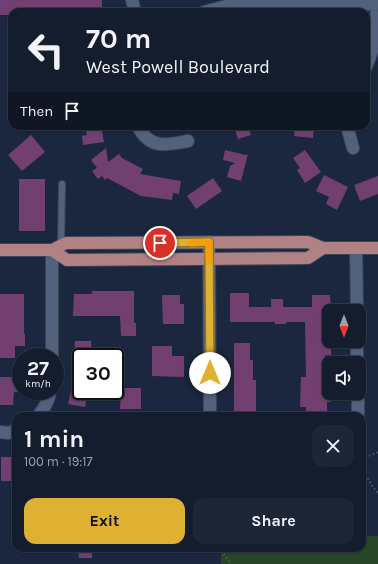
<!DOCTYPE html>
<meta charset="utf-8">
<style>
body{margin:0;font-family:Karla,sans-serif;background:#1d2636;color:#f1f3f6;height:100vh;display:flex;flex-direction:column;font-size:15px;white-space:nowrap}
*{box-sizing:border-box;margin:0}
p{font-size:13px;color:#9da2aa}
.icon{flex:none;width:22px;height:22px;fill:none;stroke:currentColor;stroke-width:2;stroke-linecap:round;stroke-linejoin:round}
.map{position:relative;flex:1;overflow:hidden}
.panel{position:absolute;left:12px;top:412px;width:354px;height:140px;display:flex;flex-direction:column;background:#141d2e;border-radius:12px;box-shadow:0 1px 3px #0004,0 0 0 1px #333b4a}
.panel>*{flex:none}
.top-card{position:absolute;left:8px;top:8px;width:362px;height:122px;border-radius:12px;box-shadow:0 1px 3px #0004,0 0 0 1px #333b4a;background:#141d2e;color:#f1f3f6;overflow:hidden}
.needle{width:26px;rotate:180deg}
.tools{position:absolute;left:322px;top:304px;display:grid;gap:8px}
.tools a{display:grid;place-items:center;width:44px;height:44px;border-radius:8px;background:#141d2e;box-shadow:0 1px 3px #0004,0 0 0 1px #333b4a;font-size:20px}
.speed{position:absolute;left:12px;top:348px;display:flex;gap:8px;font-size:20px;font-weight:700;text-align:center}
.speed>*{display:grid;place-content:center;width:52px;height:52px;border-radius:50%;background:#141d2e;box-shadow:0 1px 3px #0004,0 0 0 1px #333b4a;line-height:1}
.speed small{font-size:10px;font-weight:400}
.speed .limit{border:2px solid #111;border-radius:6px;background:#fff;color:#111}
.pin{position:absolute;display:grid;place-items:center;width:34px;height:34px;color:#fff;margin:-17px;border:2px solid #fff;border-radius:50%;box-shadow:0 1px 4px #0007}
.me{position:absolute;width:44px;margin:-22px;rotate:0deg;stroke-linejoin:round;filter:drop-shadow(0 0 3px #0008)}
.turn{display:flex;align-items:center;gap:14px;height:84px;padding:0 12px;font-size:18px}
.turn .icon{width:52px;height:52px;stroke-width:2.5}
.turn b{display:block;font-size:28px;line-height:34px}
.then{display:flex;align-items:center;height:38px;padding:0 12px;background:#0003;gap:8px;font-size:15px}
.round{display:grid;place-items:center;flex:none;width:42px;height:42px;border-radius:12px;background:#1d2636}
.summary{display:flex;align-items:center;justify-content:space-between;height:68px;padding:0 12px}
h1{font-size:24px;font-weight:700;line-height:30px}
.action{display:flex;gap:8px;margin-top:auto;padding:8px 12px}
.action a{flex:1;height:46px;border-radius:12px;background:#deb133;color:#111;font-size:16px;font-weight:700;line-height:46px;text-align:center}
.action a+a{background:#1d2636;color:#f1f3f6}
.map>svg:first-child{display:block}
</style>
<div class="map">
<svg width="378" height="564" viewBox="0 0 378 564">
<rect width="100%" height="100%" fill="#1a273e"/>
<!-- green -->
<path fill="#294527" d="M362 536H378V564H221V548H362Z"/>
<!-- building -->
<path fill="#714070" d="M0 0H102V9H62V12H12V15H0Z
M85 126H101L104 142 83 145 82 136 87 135Z
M234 126H248L251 135 238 139Z
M295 126H314L313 138 294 136Z
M31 135 45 152 22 171 8 155Z
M106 148 108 162 119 154 122 158 143 169 140 174 181 181 179 194 173 193 172 200 141 196 107 178 105 180 102 176 98 179 92 171 97 168 91 160Z
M225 150 246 155 248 154 241 181 227 177 230 166 235 163 223 160Z
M305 150 321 172 305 183 297 170 300 168 293 158Z
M324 175 348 187 337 210 326 204 329 197 316 191Z
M378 176V194L360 201 354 185Z
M213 178 222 191 196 209 187 196Z
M19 179H45V231H19Z
M92 291H134V323H136V336H121L120 316H73L74 294H92Z
M230 293H249V307H271V299H283V307H312V295H330L331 311H329V317H328V339H329V341H331V355H325V385H329V393H331V402H327V416H306V407H300L301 377H306L305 322H286V324H275V322H230Z
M0 294H24V334H25V346H15V358H0Z
M162 295H180V304H184V324H163Z
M75 341H91L92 357H74Z
M234 343H250V360H253V380H256V411H234Z
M152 346H172V356H184V377L152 376Z
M77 363H81V391H88L85 407 68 404Z
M0 377H21V392H14L13 405H0Z
M121 388H141V409H120Z
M1 457H16V481H1Z
M78 548H92V558H79Z"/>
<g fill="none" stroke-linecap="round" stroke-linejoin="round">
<defs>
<path id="lane" d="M61 246 62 184"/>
<path id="street" d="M132 0 135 12
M204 12 227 6 378 4
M366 67 372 51 378 4
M138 126C150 150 166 145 188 141
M347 126 353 148
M209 242 210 416
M356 248 357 311
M52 250V357
M357 341V363
M358 393V416
M38 416C44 409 49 401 50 391
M0 432 8 433 16 430"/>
<path id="primary" d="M0 250H52L66 243 308 242 323 248H378
M52 250 67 260 308 258 323 248"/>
</defs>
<!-- lane casing -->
<use href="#lane" stroke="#3b4558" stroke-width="8"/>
<!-- street casing -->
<use href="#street" stroke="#3b4558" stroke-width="14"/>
<!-- primary casing -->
<use href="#primary" stroke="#3b4558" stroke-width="14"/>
<!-- path -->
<path stroke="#616c7f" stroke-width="2" stroke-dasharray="1 3" stroke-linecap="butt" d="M362 459 378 452
M362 468 372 486 378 493
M362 485V491
M219 548 231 564"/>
<!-- lane -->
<use href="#lane" stroke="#52627c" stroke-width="6"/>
<!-- street -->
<use href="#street" stroke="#52627c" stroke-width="12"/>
<!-- primary -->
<use href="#primary" stroke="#b18283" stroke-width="12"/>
</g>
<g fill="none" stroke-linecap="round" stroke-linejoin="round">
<defs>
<path id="route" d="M160 243 209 242 210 373"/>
</defs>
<!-- route casing -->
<use href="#route" stroke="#907321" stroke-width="10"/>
<!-- route -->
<use href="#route" stroke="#deb133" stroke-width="7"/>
<!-- slow -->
<path stroke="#f59e0b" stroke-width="7" d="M191 243 209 242V260"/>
</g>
</svg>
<div class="tools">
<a><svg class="needle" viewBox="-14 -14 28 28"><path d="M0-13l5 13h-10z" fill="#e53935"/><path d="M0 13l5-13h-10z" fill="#9da2aa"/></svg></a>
<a><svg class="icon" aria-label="sound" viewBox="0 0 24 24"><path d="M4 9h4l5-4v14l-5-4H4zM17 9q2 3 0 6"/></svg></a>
</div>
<div class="speed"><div>27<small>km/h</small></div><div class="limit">30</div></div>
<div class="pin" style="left:160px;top:243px;background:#d93025"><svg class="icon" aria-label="arrive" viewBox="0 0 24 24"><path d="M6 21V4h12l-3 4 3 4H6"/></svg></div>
<svg class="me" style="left:210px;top:373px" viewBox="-20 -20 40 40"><circle r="19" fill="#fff"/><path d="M0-13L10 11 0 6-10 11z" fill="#deb133"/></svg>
<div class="top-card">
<div class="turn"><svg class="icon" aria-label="left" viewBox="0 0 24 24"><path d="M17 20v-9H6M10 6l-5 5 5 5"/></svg><div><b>70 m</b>West Powell Boulevard</div></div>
<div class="then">Then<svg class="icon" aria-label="arrive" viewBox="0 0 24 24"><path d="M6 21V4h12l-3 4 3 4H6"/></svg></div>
</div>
<section class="panel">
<div class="summary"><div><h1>1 min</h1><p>100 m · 19:17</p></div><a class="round"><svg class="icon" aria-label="close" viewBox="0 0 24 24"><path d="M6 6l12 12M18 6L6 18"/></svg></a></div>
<div class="action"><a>Exit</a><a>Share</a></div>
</section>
</div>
